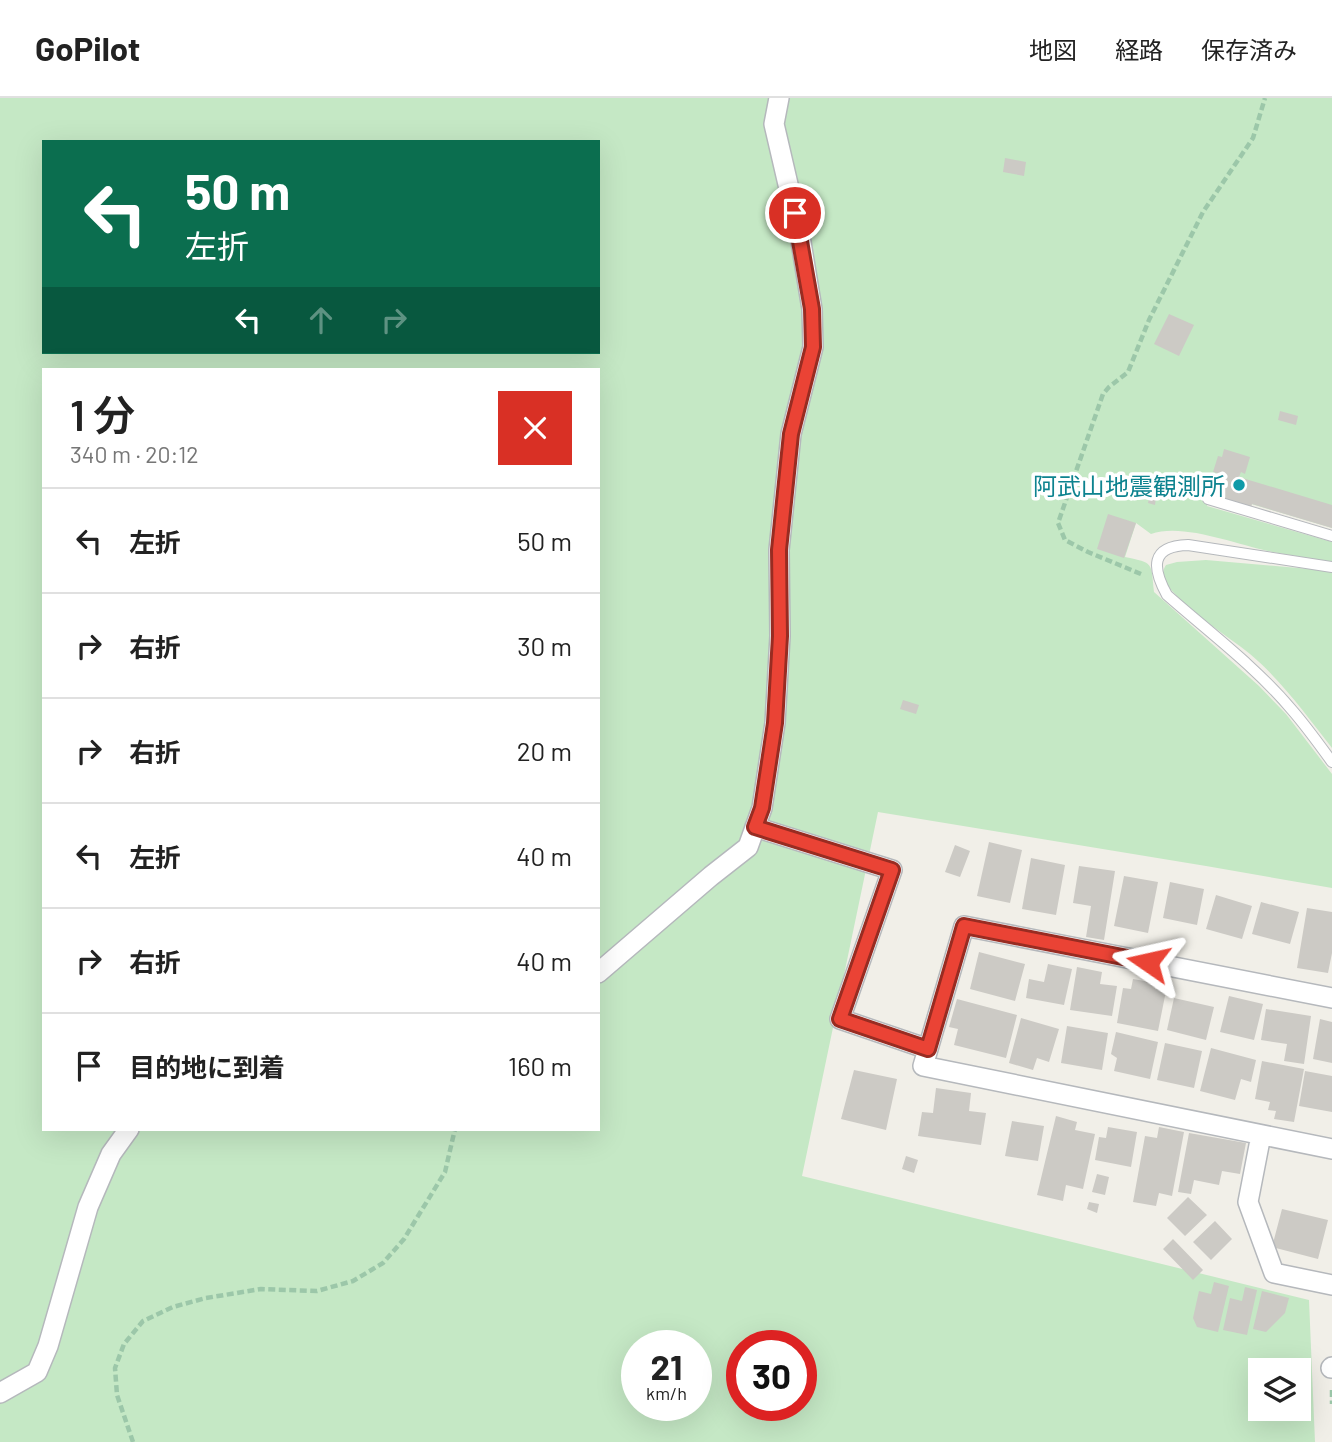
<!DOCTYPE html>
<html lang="ja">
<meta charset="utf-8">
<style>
body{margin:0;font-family:Barlow,"Noto Sans JP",sans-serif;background:#f2f2f2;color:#222;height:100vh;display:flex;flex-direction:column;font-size:26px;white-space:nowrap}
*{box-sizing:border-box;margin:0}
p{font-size:23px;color:#767676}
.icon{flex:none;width:38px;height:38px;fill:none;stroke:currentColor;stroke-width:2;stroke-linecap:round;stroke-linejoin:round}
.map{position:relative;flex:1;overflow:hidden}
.drawer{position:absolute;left:42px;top:270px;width:558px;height:763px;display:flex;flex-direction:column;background:#fff;border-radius:0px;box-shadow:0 7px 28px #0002}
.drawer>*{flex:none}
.hud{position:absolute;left:42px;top:42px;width:558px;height:214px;border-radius:0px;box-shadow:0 7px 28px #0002;background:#0b6e4f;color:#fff;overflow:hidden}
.fabs{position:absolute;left:1248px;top:1260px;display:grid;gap:14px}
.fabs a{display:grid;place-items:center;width:63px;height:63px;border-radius:0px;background:#fff;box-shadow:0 7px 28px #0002;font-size:35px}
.speed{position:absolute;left:621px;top:1232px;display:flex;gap:14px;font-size:35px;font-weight:700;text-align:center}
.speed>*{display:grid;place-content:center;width:91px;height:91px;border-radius:50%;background:#fff;box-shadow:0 7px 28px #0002;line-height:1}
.speed small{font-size:18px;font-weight:400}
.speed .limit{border:10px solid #d22;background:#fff;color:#111}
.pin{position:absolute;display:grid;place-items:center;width:60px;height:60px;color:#fff;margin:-30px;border:4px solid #fff;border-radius:50%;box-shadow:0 2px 7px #0007}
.me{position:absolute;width:77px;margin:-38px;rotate:281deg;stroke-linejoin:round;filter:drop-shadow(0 0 5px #0008)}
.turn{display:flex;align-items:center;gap:24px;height:147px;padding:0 28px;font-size:32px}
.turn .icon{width:91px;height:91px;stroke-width:2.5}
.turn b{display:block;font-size:49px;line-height:60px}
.lanes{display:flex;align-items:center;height:66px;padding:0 28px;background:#0003;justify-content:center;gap:35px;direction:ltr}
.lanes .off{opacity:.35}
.round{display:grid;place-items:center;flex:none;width:74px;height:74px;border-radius:0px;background:#f2f2f2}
.summary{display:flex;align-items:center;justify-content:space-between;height:119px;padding:0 28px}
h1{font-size:42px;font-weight:600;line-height:52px}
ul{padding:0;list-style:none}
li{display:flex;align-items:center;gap:21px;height:105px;padding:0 28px;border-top:2px solid #e0e0e0}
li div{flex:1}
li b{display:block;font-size:26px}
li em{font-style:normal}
header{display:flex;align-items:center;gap:42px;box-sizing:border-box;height:98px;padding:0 35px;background:#fff;border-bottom:2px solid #e0e0e0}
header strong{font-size:33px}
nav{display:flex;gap:38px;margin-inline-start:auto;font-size:24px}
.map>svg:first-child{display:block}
</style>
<header>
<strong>GoPilot</strong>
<nav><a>地図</a><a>経路</a><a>保存済み</a></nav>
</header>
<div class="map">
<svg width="1332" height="1344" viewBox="0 0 1332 1344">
<rect width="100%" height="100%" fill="#f1efe8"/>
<!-- green -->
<path fill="#c5e8c5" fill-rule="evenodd" d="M0 0H1332V430L1211 394 1207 408 1332 444V464C1311 460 1289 457 1268 453 1234 446 1183 425 1151 436L1136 425 1125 459C1154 465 1151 464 1154 494L1259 588 1286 616 1332 676V790L1206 768 878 714 802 1078 1309 1202 1315 1344H0ZM44 44H598V254H44ZM44 271H598V1031H44ZM637 1248H696V1307H637ZM742 1248H802V1307H742ZM1260 1272H1298V1311H1260Z
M1206 462 1332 473V650C1307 618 1282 583 1250 556 1225 536 1196 519 1174 495 1166 487 1159 477 1166 467L1177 464Z"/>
<!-- building -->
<path fill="#cccac5" d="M1005 60 1026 64 1024 78 1003 74Z
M1169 216 1194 227 1179 258 1154 246Z
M1280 313 1298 318 1296 327 1278 322Z
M1224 351 1250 359 1245 376 1241 374 1239 379 1332 407V430L1252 406 1251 410 1212 399 1213 395 1211 394 1217 375 1213 374 1218 358 1222 359Z
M1151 391 1157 392 1155 407 1148 405Z
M1108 416 1136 425 1124 460 1097 451Z
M903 602 919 607 916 616 900 611Z
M989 744 1022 752 1010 805 977 798Z
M955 747 970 753 960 779 945 774Z
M1031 760 1065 767 1056 817 1022 811Z
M1079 768 1115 773 1104 842 1086 839 1091 808 1073 805Z
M1124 778 1158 784 1148 835 1114 828Z
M1170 784 1204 791 1197 827 1163 820Z
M1216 797 1252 808 1242 841 1206 831Z
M1261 804 1299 814 1290 846 1252 836Z
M1307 810 1332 814V855L1328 875 1297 870Z
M979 854 1025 866 1015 903 970 891Z
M1048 866 1072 871 1064 907 1026 900 1029 881 1044 884Z
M1077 869 1102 874 1100 886 1117 888 1112 918 1070 912Z
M1133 881 1156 885 1155 891 1166 893 1158 933 1117 925 1123 890 1131 891Z
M1229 898 1263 906 1254 942 1220 934Z
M1174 900 1214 909 1206 942 1167 932Z
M957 901 1017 917 1006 960 954 947 958 931 949 929Z
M1266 911 1311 918 1304 966 1284 963 1287 946 1261 942Z
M1021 920 1059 931 1049 964 1037 960 1033 972 1009 965Z
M1320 921 1332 924V965L1313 961Z
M1067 928 1108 935 1102 972 1061 965Z
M1116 934 1158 944 1150 981 1114 973 1117 960 1111 956Z
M1165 945 1202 953 1194 990 1157 982Z
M1211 950 1256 962 1251 984 1241 981 1235 1002 1200 993Z
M1262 963 1304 971 1294 1024 1274 1021 1276 1013 1268 1012 1270 1004 1255 1001Z
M854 972 897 981 886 1032 841 1021Z
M1305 973 1332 978V1014L1299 1008Z
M936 990 971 995 969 1013 986 1015 981 1047 918 1038 922 1014 933 1015Z
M1056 1018 1077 1024 1075 1032 1095 1036 1083 1091 1066 1087 1063 1103 1037 1097Z
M1012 1023 1044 1028 1038 1063 1005 1058Z
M1108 1029 1137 1034 1131 1069 1095 1062 1099 1039 1106 1040Z
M1159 1029 1184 1034 1172 1098 1159 1095 1156 1108 1133 1104 1145 1038 1157 1040Z
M1189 1035 1246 1045 1240 1076 1222 1073 1219 1087 1194 1082 1191 1096 1178 1094Z
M906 1058 918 1062 914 1075 902 1071Z
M1097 1076 1109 1079 1105 1097 1092 1094Z
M1188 1099 1207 1117 1185 1138 1167 1120Z
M1089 1104 1099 1106 1097 1115 1087 1111Z
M1282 1111 1328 1122 1318 1161 1272 1149Z
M1215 1123 1232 1141 1211 1162 1193 1144Z
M1173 1141 1203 1172 1193 1182 1163 1151Z
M1214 1184 1229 1188 1218 1234 1197 1229 1193 1220 1199 1193 1211 1196Z
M1245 1189 1257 1192 1247 1237 1223 1232 1230 1200 1242 1203Z
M1262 1193 1289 1200 1285 1215 1266 1234 1253 1231Z"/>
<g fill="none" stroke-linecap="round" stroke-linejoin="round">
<defs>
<path id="service" d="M1208 401 1332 438
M1332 469 1188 447C1150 448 1152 470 1167 497 1209 534 1256 569 1292 612 1306 628 1319 646 1332 664"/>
<path id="minor" d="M755 729 892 772 840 921 928 951
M598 875 711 778 748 749 762 710 775 625 780 538 779 452 791 336 813 249 812 211 800 138 774 26 779 0
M1332 900 964 828 923 968 1332 1051
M1261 1037 1248 1104 1274 1175 1332 1187
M1331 1270 1332 1269
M0 1295 37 1274 48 1248 88 1109 111 1056 129 1031"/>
</defs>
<!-- service casing -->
<use href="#service" stroke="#b5b8bc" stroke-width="12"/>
<!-- minor casing -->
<use href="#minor" stroke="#b5b8bc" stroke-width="22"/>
<!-- path -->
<path stroke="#9cc7a9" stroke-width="4.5" stroke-dasharray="7 3.5" stroke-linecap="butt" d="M1141 476 1088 454 1065 442 1058 425 1103 296 1109 289 1128 274 1149 222 1203 114 1253 40 1265 0
M1332 1292V1306
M133 1344 117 1297 115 1270 124 1246 143 1223 173 1209 206 1200 261 1191 317 1193 353 1183 383 1165 404 1141 445 1074 455 1031"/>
<!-- service -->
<use href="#service" stroke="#fff" stroke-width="10"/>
<!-- minor -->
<use href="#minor" stroke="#fff" stroke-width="19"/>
</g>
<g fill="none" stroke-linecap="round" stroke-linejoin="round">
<defs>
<path id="route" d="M795 115 812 211 813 249 791 336 779 452 780 538 775 625 762 710 755 729 892 772 840 921 928 951 964 828 1148 864"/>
</defs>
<!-- route casing -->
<use href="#route" stroke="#982c22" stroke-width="18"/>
<!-- route -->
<use href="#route" stroke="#ea4335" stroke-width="12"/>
</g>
<!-- markers -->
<circle fill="#0f9aa8" stroke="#fff" stroke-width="2.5" cx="1239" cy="387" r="7"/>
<g text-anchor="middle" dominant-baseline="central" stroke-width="7" stroke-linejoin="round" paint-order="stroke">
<!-- culture labels -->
<g font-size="24" fill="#0d838f" stroke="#fff" text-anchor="end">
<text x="1225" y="387">阿武山地震観測所</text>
</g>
</g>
</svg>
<div class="fabs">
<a><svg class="icon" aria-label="layers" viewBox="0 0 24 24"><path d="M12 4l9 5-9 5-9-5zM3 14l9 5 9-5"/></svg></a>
</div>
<div class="speed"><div>21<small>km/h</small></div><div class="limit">30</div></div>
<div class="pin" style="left:795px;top:115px;background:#d93025"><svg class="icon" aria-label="arrive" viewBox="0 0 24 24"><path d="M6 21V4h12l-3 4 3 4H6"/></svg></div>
<svg class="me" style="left:1148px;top:864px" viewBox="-20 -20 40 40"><path d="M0-17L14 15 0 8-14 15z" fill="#ea4335" stroke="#fff" stroke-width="4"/></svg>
<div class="hud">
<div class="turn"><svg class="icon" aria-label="left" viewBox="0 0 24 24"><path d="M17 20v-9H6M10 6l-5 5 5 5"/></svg><div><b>50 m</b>左折</div></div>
<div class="lanes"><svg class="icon" aria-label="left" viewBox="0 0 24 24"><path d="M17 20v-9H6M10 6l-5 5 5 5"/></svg><svg class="icon off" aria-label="ahead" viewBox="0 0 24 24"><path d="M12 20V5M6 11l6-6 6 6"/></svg><svg class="icon off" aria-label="right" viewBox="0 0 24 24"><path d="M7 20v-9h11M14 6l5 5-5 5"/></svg></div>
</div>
<section class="drawer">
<div class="summary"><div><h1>1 分</h1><p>340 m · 20:12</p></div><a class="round" style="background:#d93025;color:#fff"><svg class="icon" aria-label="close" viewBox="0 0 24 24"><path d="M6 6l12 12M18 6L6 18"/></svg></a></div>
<ul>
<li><svg class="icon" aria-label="left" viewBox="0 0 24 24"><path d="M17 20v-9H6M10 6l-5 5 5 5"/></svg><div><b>左折</b></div><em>50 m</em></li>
<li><svg class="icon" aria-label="right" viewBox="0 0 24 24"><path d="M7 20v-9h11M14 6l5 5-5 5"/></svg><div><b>右折</b></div><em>30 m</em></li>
<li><svg class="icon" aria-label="right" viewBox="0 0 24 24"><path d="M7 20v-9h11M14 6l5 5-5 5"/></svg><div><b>右折</b></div><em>20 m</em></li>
<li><svg class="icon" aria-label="left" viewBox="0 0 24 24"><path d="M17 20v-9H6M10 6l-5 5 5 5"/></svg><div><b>左折</b></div><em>40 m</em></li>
<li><svg class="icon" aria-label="right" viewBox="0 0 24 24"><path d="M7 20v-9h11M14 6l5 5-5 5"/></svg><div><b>右折</b></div><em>40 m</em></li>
<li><svg class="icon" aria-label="arrive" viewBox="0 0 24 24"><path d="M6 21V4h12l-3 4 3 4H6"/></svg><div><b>目的地に到着</b></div><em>160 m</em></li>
</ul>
</section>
</div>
